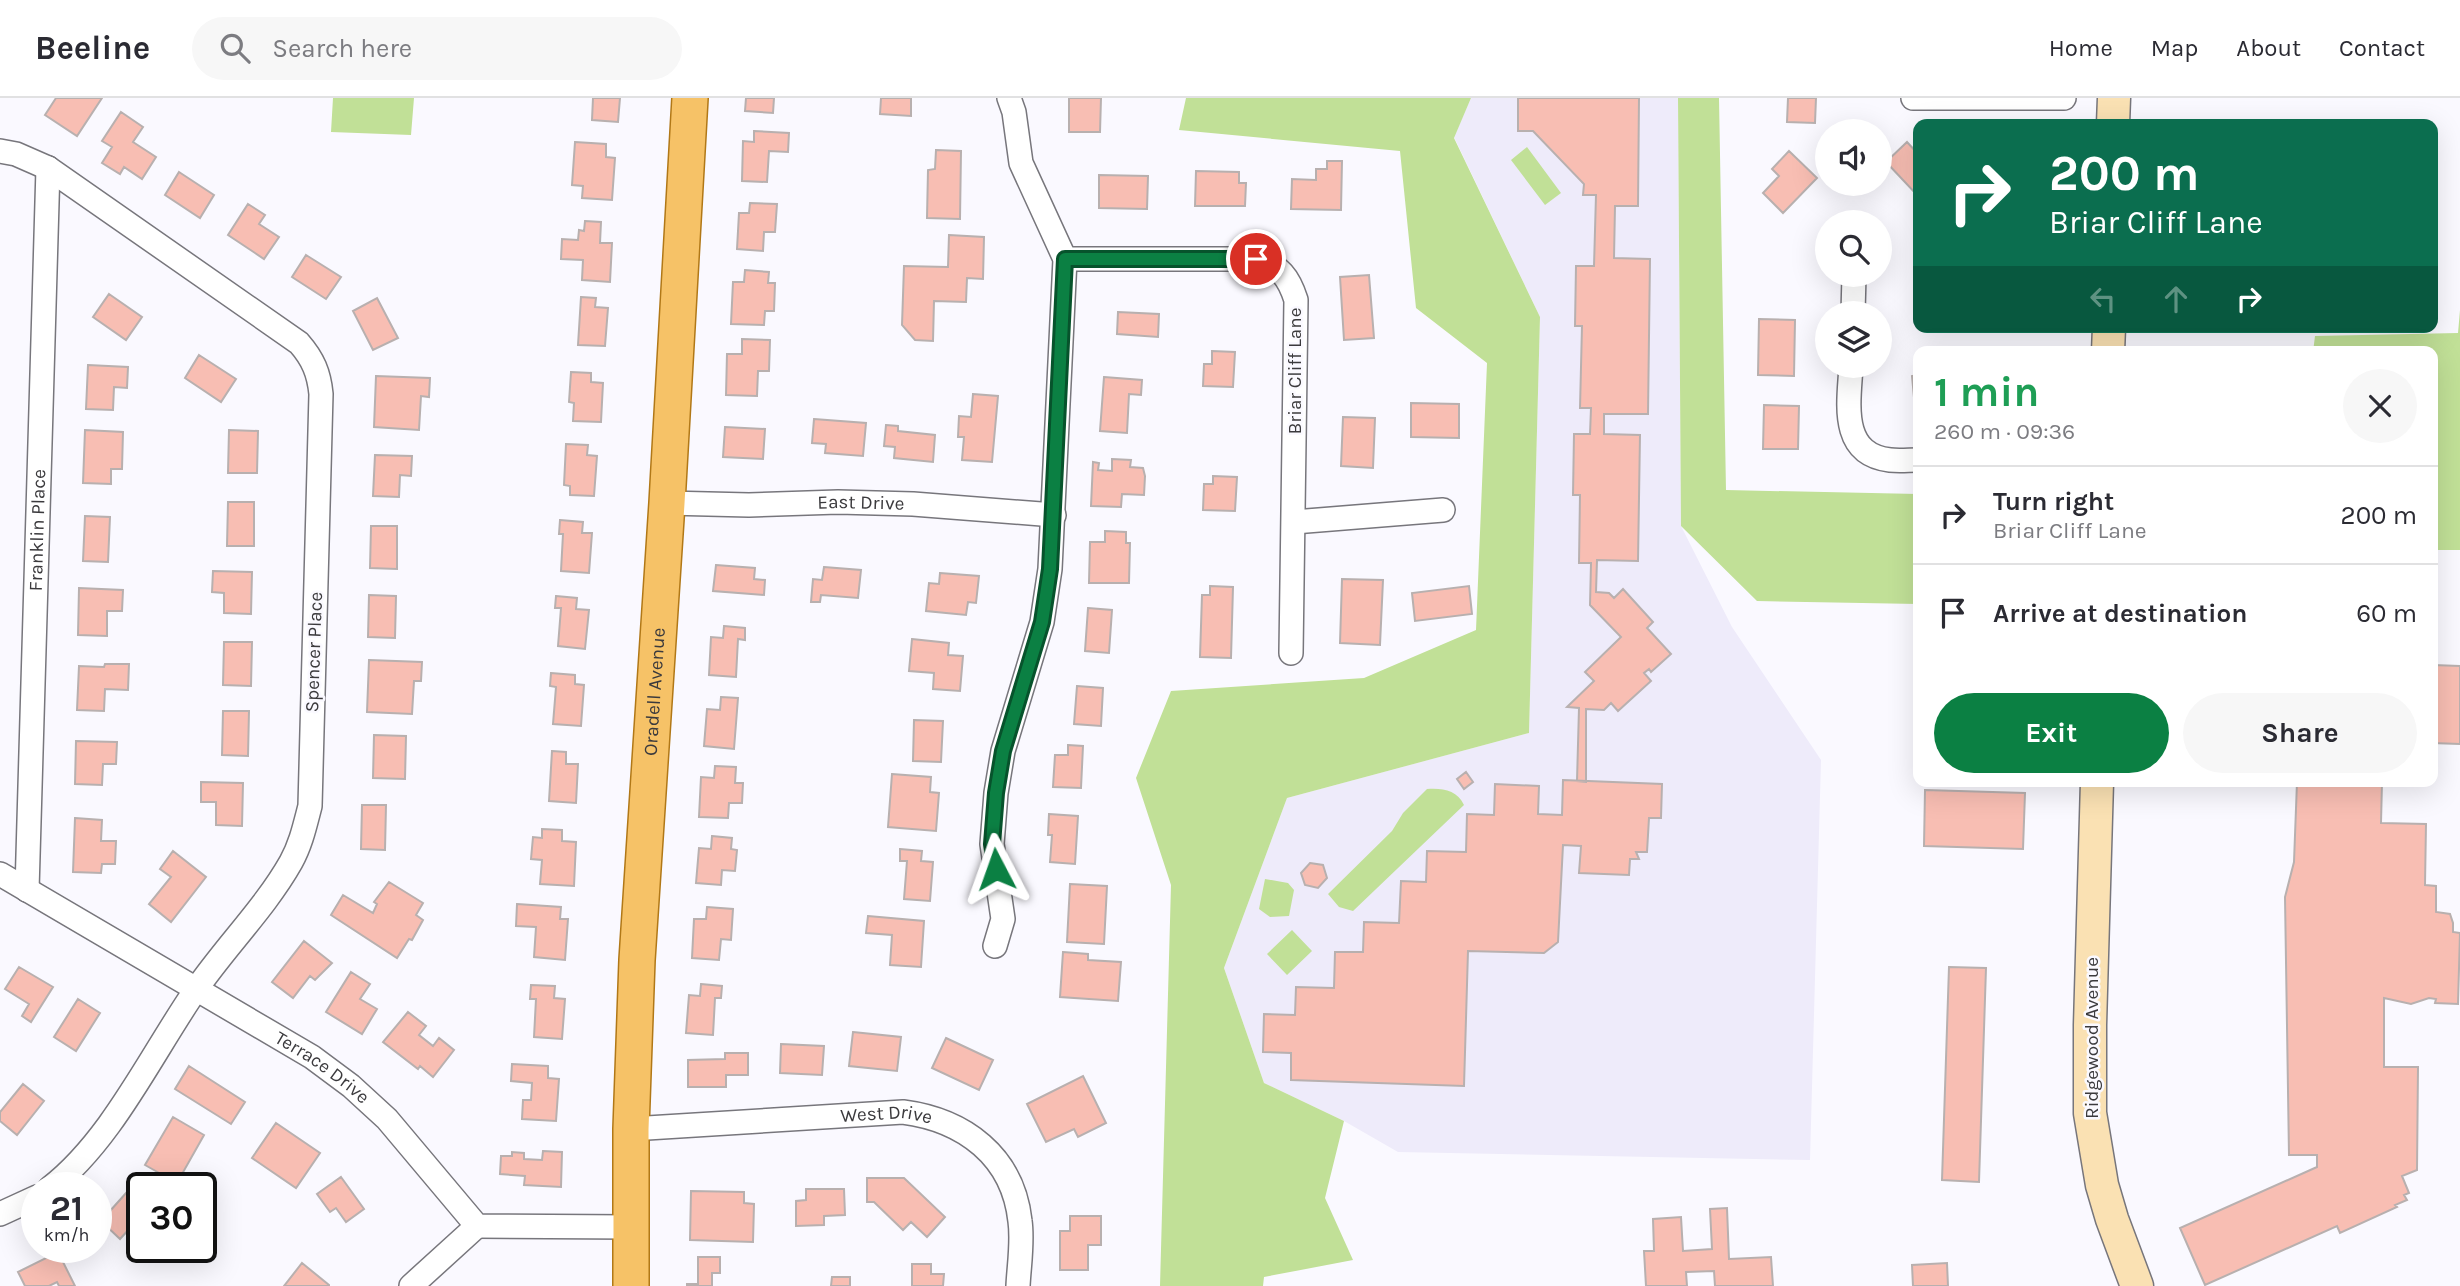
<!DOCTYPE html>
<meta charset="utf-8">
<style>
body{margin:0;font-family:Karla,sans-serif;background:#f7f7f7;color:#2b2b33;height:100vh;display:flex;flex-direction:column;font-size:26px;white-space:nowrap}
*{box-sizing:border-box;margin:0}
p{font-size:23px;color:#7c7c81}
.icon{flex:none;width:38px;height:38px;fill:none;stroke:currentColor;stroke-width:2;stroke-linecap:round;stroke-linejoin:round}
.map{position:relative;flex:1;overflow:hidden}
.drawer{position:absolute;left:1913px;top:248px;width:525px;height:441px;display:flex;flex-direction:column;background:#fff;border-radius:14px;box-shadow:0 7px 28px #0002}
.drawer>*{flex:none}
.banner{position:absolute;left:1913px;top:21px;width:525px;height:214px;border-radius:14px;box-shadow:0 7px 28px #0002;background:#0b6e4f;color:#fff;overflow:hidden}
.fabs{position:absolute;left:1815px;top:21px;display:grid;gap:14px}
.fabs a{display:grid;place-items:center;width:77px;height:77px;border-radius:50%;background:#fff;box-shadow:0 7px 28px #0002;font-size:35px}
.speed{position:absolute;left:21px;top:1074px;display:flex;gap:14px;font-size:35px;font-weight:700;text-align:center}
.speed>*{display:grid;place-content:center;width:91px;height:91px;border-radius:50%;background:#fff;box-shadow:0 7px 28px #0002;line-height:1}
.speed small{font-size:18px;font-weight:400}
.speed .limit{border:4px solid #111;border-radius:10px;background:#fff;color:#111}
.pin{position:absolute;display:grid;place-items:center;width:60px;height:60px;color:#fff;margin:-30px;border:4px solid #fff;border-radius:50%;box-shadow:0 2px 7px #0007}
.me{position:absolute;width:77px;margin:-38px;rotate:356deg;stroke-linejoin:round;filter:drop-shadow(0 0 5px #0008)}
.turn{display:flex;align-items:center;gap:24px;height:147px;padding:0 21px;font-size:32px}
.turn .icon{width:91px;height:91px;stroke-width:2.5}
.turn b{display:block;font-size:49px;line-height:60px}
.lanes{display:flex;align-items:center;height:66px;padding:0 21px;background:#0003;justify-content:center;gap:35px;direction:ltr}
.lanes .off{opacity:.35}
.round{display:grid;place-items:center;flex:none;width:74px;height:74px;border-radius:37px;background:#f7f7f7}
.summary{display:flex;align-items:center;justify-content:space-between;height:119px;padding:0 21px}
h1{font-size:42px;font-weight:700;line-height:52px;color:#1e9e55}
.primary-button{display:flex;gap:14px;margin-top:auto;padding:14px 21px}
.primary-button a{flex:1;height:80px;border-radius:42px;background:#0b8043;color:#fff;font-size:28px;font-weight:700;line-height:80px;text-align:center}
.primary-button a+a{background:#f7f7f7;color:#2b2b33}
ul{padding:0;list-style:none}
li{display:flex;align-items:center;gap:21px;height:98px;padding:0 21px;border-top:2px solid #e1e1e2}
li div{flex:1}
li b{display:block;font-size:26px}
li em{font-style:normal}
header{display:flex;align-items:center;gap:42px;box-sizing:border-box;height:98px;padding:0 35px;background:#fff;border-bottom:2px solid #e1e1e2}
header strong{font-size:33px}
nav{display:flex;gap:38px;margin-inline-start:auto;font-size:24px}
.search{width:490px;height:63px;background:#f7f7f7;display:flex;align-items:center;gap:18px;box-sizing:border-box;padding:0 24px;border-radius:38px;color:#7c7c81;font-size:26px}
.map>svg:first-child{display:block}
</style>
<header>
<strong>Beeline</strong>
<div class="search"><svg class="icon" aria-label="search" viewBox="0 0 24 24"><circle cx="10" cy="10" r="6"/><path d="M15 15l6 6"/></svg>Search here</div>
<nav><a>Home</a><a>Map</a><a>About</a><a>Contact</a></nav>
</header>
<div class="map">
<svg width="2460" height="1188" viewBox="0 0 2460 1188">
<rect width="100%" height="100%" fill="#faf9ff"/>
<!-- built -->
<path fill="#eeebfa" d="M1471 0H1678L1681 428 1732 529 1821 662 1810 1062 1398 1054 1344 1023 1264 985 1224 870 1287 700 1529 635 1540 219 1454 39Z"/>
<!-- green -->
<path fill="#c1e097" d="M333 0H414L411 37 331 34Z
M1186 0H1471L1454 40 1540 219 1529 635 1287 700 1224 870 1264 985 1344 1023 1325 1100 1353 1162 1264 1179 1263 1188H1160L1171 787 1136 680 1171 593 1364 580 1476 532 1487 265 1416 210 1400 53 1179 32Z
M1678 0H1719L1726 392 1918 396V506L1757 503 1681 428Z
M1527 49 1561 95 1545 107 1511 62Z
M2460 212V452H2433L2432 254H2313L2315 238 2458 235Z
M1427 691C1443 690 1457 692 1464 707L1353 813 1339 809 1328 796 1392 733 1403 715Z
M1265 781 1288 785 1294 792 1289 818 1270 819 1259 811Z
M1292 832 1312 853 1287 877 1267 856Z"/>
<!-- building -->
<path fill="#f8beb3" stroke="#b8b0af" stroke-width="2" d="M56 0H102L77 38 45 17Z
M593 0H620L618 24 592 22Z
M746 0H774L773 15 745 13Z
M881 0H911V18L880 16Z
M1069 0H1101L1100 34H1069Z
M1518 0H1639L1638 108H1615L1614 160 1650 161 1648 316H1604V336L1640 337 1638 463 1597 462 1596 494 1609 495 1614 500 1623 491 1653 524 1647 530 1671 556 1651 574 1649 571 1644 575 1651 583 1618 613 1611 605 1604 612 1586 611V684L1577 683 1579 610 1567 609 1594 583 1585 574 1621 539 1590 507 1591 465H1579L1580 397H1573L1574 336H1590L1591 310H1580L1582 228H1575L1576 168H1594L1596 97H1583L1584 86 1533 33H1518Z
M1788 0H1816L1815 25 1787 24Z
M121 14 143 29 133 44 156 59 142 81 124 69 120 76 102 65 112 49 102 43Z
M754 33 789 35 788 54 769 53 767 84 742 83 743 43 754 44Z
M575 44 606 46V59L615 60 612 102 582 100 583 88 572 87Z
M1907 44 1918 56V98L1886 64Z
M936 52 961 53 960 121 927 120 928 72 935 71Z
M1789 53 1817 80 1783 115 1763 95 1779 78 1772 71Z
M1327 63H1342L1341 112 1291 111 1292 81 1316 82V71H1327Z
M1196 73 1239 74V85H1246L1245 108H1195Z
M179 74 214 97 200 120 165 97Z
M1099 77 1148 78 1147 111 1099 110Z
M750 105 777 106 775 134H764L763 153 737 151 739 115H749Z
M248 106 265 117 259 126 279 139 264 161 228 137Z
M585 123 601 124 600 145H612L610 184 582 182 583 162 561 161 562 141 578 142 579 132 584 133Z
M949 137 984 139 983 181 967 180 966 204 934 203 933 243 915 242 902 227 904 168 948 169Z
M306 157 341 179 326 201 292 179Z
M745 172 769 174 768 185H775L774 213H765L764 227 731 226 733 184H744Z
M1369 177 1374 240 1344 242 1340 179Z
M109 196 142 219 126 242 93 219Z
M581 199 596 200 595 209 608 210 605 248 578 247Z
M377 200 398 240 373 252 353 213Z
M1118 214 1159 216 1158 239 1117 236Z
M1759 221 1795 222 1794 278 1758 277Z
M742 241 770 242 769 273H758L757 298 726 297 727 256H742Z
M1212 253 1235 254 1233 289 1203 288 1204 266H1212Z
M199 257 236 281 221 304 185 280Z
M88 267 128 269 127 290 114 289 113 312 86 311Z
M571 274 591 275V284L603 285 601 324 573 323 574 305 569 304Z
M1918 277V310H1915L1912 278Z
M376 278 430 280 429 299 421 298 419 332 374 329Z
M1104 279 1142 282 1141 297 1129 296 1127 335 1100 333Z
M973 296 998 298 992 364 962 362 964 339H958L959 318 971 319Z
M1411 305 1459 306V340L1411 339Z
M1764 307 1799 308 1798 351H1763Z
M1343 319 1375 320 1373 370 1341 368Z
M814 321 866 325 863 358 825 355 826 346 812 345Z
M886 327 898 328V333L935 337 933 364 894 360 895 349 884 348Z
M725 329 765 331 763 361 723 359Z
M85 332 123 334 122 371H111V386L83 385Z
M229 332 258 333 257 375H228Z
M566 346 588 347 587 357 597 358 594 398 570 397V388L564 387Z
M375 357 412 358 411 378 400 377 399 399 373 398Z
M1112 361 1131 362 1130 369 1143 370 1145 378 1144 397 1122 396 1121 409 1091 408 1093 364 1099 365 1098 372 1112 373Z
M1213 378 1237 379 1235 413 1203 412 1204 386H1213Z
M228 404H254V448H227Z
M85 418 110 419 108 464 83 463Z
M560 422 583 424 582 435H592L589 475 561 473 563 436H559Z
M371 428H397V471L370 470Z
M1105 433 1126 434V445H1130L1129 485H1089L1090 444H1105Z
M716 467 755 470 754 481 765 482 764 497 713 493Z
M824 469 861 472 858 500 821 497 820 504H811L813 481 822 482Z
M213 473 252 474 251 516 224 515V495L212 494Z
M940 475 979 478 976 505 968 504 966 517 926 513 929 485 939 486Z
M1342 481 1383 482 1380 547 1340 545Z
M1210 488 1233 489 1231 560 1200 559 1202 497H1210Z
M1469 488 1472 516 1415 523 1412 495Z
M79 490 123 492 122 513H107V538L78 537Z
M369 497 396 498 395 540 368 539Z
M556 498 577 500 576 511 589 512 585 551 558 548 561 510H555Z
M1088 510 1112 512 1109 555 1085 553Z
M724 528 745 530V542L738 541 736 579 709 577 711 539 723 540Z
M912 541 949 545 948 557 963 558 960 593 933 591 934 575 909 573Z
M224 544H252L251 588 223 587Z
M369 562 422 564 421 583H414L412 616 367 614Z
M105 566H129L128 592 105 591 104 613 77 612 79 568 104 569Z
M2433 567 2460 568V646L2432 645Z
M551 575 575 577V586L584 587 581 628 553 626 556 589 550 588Z
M1077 588 1103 590 1101 628 1074 626Z
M721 599 738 600 734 651 704 648 707 611 720 612Z
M223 613H249L248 658 222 657Z
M914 622 943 623 941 664 913 663Z
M374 637 406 638 405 681 373 680Z
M76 643 117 644 116 666H103L102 687 75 686Z
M1068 647 1083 648 1081 690 1053 689 1055 657H1068Z
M552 653 566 654V666H578L576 705 549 703Z
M715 668 736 669 735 685H743L742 705H729L728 720 699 719 701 679 714 680Z
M1466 674 1473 684 1464 691 1457 681Z
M892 676 931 679 930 694 939 695 936 733 888 729Z
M1563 682 1662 686 1661 720H1649L1647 754H1636L1639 761H1630L1629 777 1579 775 1581 748 1563 747 1558 844 1544 855 1468 853 1464 988 1291 982V955L1263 954 1264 916 1295 917 1296 889 1334 890 1335 854H1363L1364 824 1399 825 1401 783 1426 784 1427 753 1466 754 1467 716 1494 717 1495 686 1539 688 1538 716 1562 717Z
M201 684 243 685 242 728 216 727V704H201Z
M2297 684H2382L2381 725 2426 726 2425 787 2436 788V814L2450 816 2453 825V834L2460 835 2458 906 2435 905 2436 901 2429 900 2411 906 2384 900V969H2418L2417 1072 2402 1078 2409 1095 2404 1097 2407 1102 2395 1107 2397 1109 2340 1135 2337 1128 2205 1187 2180 1130 2317 1069V1057H2289L2285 799 2294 764Z
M1925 692 2025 695 2023 751 1924 748Z
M362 707H386L385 752 361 751Z
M1049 716 1078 718 1075 766 1050 764 1052 737H1048Z
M75 720 102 722 101 743H116L115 766H102L101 775 73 774Z
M542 731 562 732V743L576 744 574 788 540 786 542 762 531 761 533 739 542 740Z
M712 738 732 740 731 751 737 752 735 773 722 772 721 787 696 785 699 750 711 751Z
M900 751 922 753 921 763 933 764 930 803 904 801 907 763H900Z
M173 753 206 779 171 824 149 806 171 779 160 771Z
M1310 765 1323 767 1327 780 1318 790 1305 787 1301 775Z
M389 784 423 805 416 817 423 822 412 842 409 841 397 860 331 817 343 797 373 815 377 806 374 804Z
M1070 786 1107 788 1104 846 1067 844Z
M517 806 561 809 560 821H568L565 862 534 859 536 829 516 828Z
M707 809 733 811 731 842 721 841 719 862 692 860 694 821H706Z
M868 818 924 823 921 869 890 867 892 837 866 835Z
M304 843 332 865 315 882 310 878 293 900 272 884Z
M1063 854 1088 856V862L1121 864 1118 903 1060 899Z
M19 869 53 889 31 924 22 918 29 906 5 891Z
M1949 869 1986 870 1979 1084 1942 1082Z
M351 874 370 886 360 901 377 911 362 936 326 914Z
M701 886 722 888 721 900H715L713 937 686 935 689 897 700 898Z
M531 887 555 888 554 900 565 901 562 941 534 939 536 901H530Z
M78 901 100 915 76 953 54 939Z
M408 914 426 928 419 937 433 948 439 940 454 952 433 979 420 968 418 971 383 944Z
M853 934 901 939 897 973 849 968Z
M946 940 993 962 979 992 932 970Z
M781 946 824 948 822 977 780 975Z
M725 955H748V977H726V989H688V962L725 961Z
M512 966 548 968V980L559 981 556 1023 522 1021 523 1002H531L532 985 511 983Z
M189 968 245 1004 231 1026 175 991Z
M1083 978 1106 1025 1078 1039 1074 1031 1046 1044 1027 1006Z
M23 986 44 1003 17 1037 0 1023V1014Z
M173 1019 204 1037 177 1085 145 1067Z
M276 1025 320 1055 296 1090 252 1060Z
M543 1053 562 1054 561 1089 524 1087 525 1078 500 1076 501 1058H512V1054L524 1055V1061L542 1062Z
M341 1079 364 1111 346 1124 336 1110 330 1114 317 1096Z
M867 1080H904L945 1119 927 1139 911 1124 903 1132 874 1104H867Z
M806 1091H844L845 1117 824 1118V1127L796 1128V1103L806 1102Z
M691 1093 744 1094V1105L754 1106 753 1144 690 1142Z
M127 1094 142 1107V1117L120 1141 101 1123Z
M1727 1110 1729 1161 1771 1159 1773 1188H1715L1714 1173 1686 1174 1687 1188H1646L1644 1153H1654L1653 1121 1681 1119 1683 1153 1712 1151 1710 1111Z
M1070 1118H1101V1147H1088V1172H1060V1133H1070Z
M58 1154 75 1188H59L57 1184 49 1188H25L18 1174Z
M698 1159H720V1175H712V1188H687V1186H698Z
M302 1165 329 1187V1188H284Z
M1947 1165 1948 1188H1913L1912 1167Z
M912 1166H931V1176H944L943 1188H912Z
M832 1179H850V1188H831Z"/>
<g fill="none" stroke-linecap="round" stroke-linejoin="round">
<defs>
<g id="street">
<path d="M1913 0H2064"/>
<path d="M0 53 16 56 48 70 299 245C313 261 319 275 321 296L310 708C305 727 301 746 291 764 265 810 225 849 195 893 151 957 111 1043 50 1090"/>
<path d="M1065 161H1256C1280 167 1289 180 1296 202L1291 555"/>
<path d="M1853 215 1854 177"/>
<path d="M1851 268C1849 304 1839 356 1890 362 1899 363 1909 362 1918 362"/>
<path id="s1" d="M667 405 749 407 838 404 913 406 1054 417"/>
<path d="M1294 424 1443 412"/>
<path id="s2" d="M0 776 312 959 351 988 387 1021 477 1128 631 1129"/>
<path id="s3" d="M27 792 48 70"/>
<path d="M995 848 1003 821 992 746 996 695 1003 653 1042 524 1050 471 1065 161 1021 65 1014 14 1009 0"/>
<path id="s4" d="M631 1031 903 1014C964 1022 1013 1058 1020 1123 1023 1144 1019 1167 1018 1188"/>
<path d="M0 1116 37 1099"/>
<path d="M411 1188 477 1128"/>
</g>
<path id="secondary" d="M2113 26 2114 0
M2108 254 2109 229
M2097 684 2090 927V1015L2102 1087 2112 1121 2137 1188"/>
<g id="primary">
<path id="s5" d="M631 1188V1031L637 862 667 405 690 0"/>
</g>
</defs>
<!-- street casing -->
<use href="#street" stroke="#77767c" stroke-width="26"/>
<!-- secondary casing -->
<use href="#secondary" stroke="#77767c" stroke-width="35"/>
<!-- primary casing -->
<use href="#primary" stroke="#b17817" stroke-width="38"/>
<!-- street -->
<use href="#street" stroke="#fff" stroke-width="23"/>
<!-- secondary -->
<use href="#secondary" stroke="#fae1b3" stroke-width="32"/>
<!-- primary -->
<use href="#primary" stroke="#f6c267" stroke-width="35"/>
</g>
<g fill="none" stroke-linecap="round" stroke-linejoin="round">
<defs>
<path id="route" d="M996 771 992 746 996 695 1003 653 1042 524 1050 471 1065 161H1256"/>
</defs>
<!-- route casing -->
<use href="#route" stroke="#07532c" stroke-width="18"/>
<!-- route -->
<use href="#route" stroke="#0b8043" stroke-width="12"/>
</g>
<g text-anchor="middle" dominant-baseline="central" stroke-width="5" stroke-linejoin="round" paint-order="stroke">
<!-- street labels -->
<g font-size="19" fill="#3b3a3d" stroke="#faf9ff">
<text transform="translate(1295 273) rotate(-90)">Briar Cliff Lane</text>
<text stroke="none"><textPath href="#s1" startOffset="194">East Drive</textPath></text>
<text stroke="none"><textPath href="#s3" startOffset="360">Franklin Place</textPath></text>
<text transform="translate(314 554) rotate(-88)">Spencer Place</text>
<text stroke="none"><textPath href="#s5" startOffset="595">Oradell Avenue</textPath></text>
<text transform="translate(2092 940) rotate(-90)">Ridgewood Avenue</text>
<text stroke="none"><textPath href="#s2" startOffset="376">Terrace Drive</textPath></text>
<text stroke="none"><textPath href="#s4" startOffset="256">West Drive</textPath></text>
</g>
</g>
</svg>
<div class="fabs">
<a><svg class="icon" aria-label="sound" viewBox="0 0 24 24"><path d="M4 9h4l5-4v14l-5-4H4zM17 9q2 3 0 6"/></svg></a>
<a><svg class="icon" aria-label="search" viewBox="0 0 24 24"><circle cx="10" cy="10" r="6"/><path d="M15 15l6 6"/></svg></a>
<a><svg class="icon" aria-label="layers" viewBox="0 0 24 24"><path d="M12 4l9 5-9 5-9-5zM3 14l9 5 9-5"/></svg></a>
</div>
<div class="speed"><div>21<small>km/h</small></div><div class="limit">30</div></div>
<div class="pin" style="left:1256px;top:161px;background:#d93025"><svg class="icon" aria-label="arrive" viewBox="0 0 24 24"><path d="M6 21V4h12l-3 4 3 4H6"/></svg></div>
<svg class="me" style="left:996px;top:771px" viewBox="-20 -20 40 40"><path d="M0-17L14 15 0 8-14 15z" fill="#0b8043" stroke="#fff" stroke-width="4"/></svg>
<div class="banner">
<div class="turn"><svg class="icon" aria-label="right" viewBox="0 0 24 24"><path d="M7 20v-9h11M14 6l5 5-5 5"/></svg><div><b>200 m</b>Briar Cliff Lane</div></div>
<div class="lanes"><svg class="icon off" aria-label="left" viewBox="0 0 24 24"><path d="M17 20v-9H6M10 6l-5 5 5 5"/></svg><svg class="icon off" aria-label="ahead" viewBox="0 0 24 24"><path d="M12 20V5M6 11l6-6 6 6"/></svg><svg class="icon" aria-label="right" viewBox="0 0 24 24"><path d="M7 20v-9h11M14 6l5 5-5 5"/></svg></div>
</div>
<section class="drawer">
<div class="summary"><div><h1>1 min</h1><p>260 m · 09:36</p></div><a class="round"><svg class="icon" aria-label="close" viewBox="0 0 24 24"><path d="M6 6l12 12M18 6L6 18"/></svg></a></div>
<ul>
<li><svg class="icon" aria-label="right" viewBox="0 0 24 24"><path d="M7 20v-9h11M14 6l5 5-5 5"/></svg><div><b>Turn right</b><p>Briar Cliff Lane</p></div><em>200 m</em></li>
<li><svg class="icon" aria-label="arrive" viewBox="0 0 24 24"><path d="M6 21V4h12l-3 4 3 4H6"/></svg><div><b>Arrive at destination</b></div><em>60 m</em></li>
</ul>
<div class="primary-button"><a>Exit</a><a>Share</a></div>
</section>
</div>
